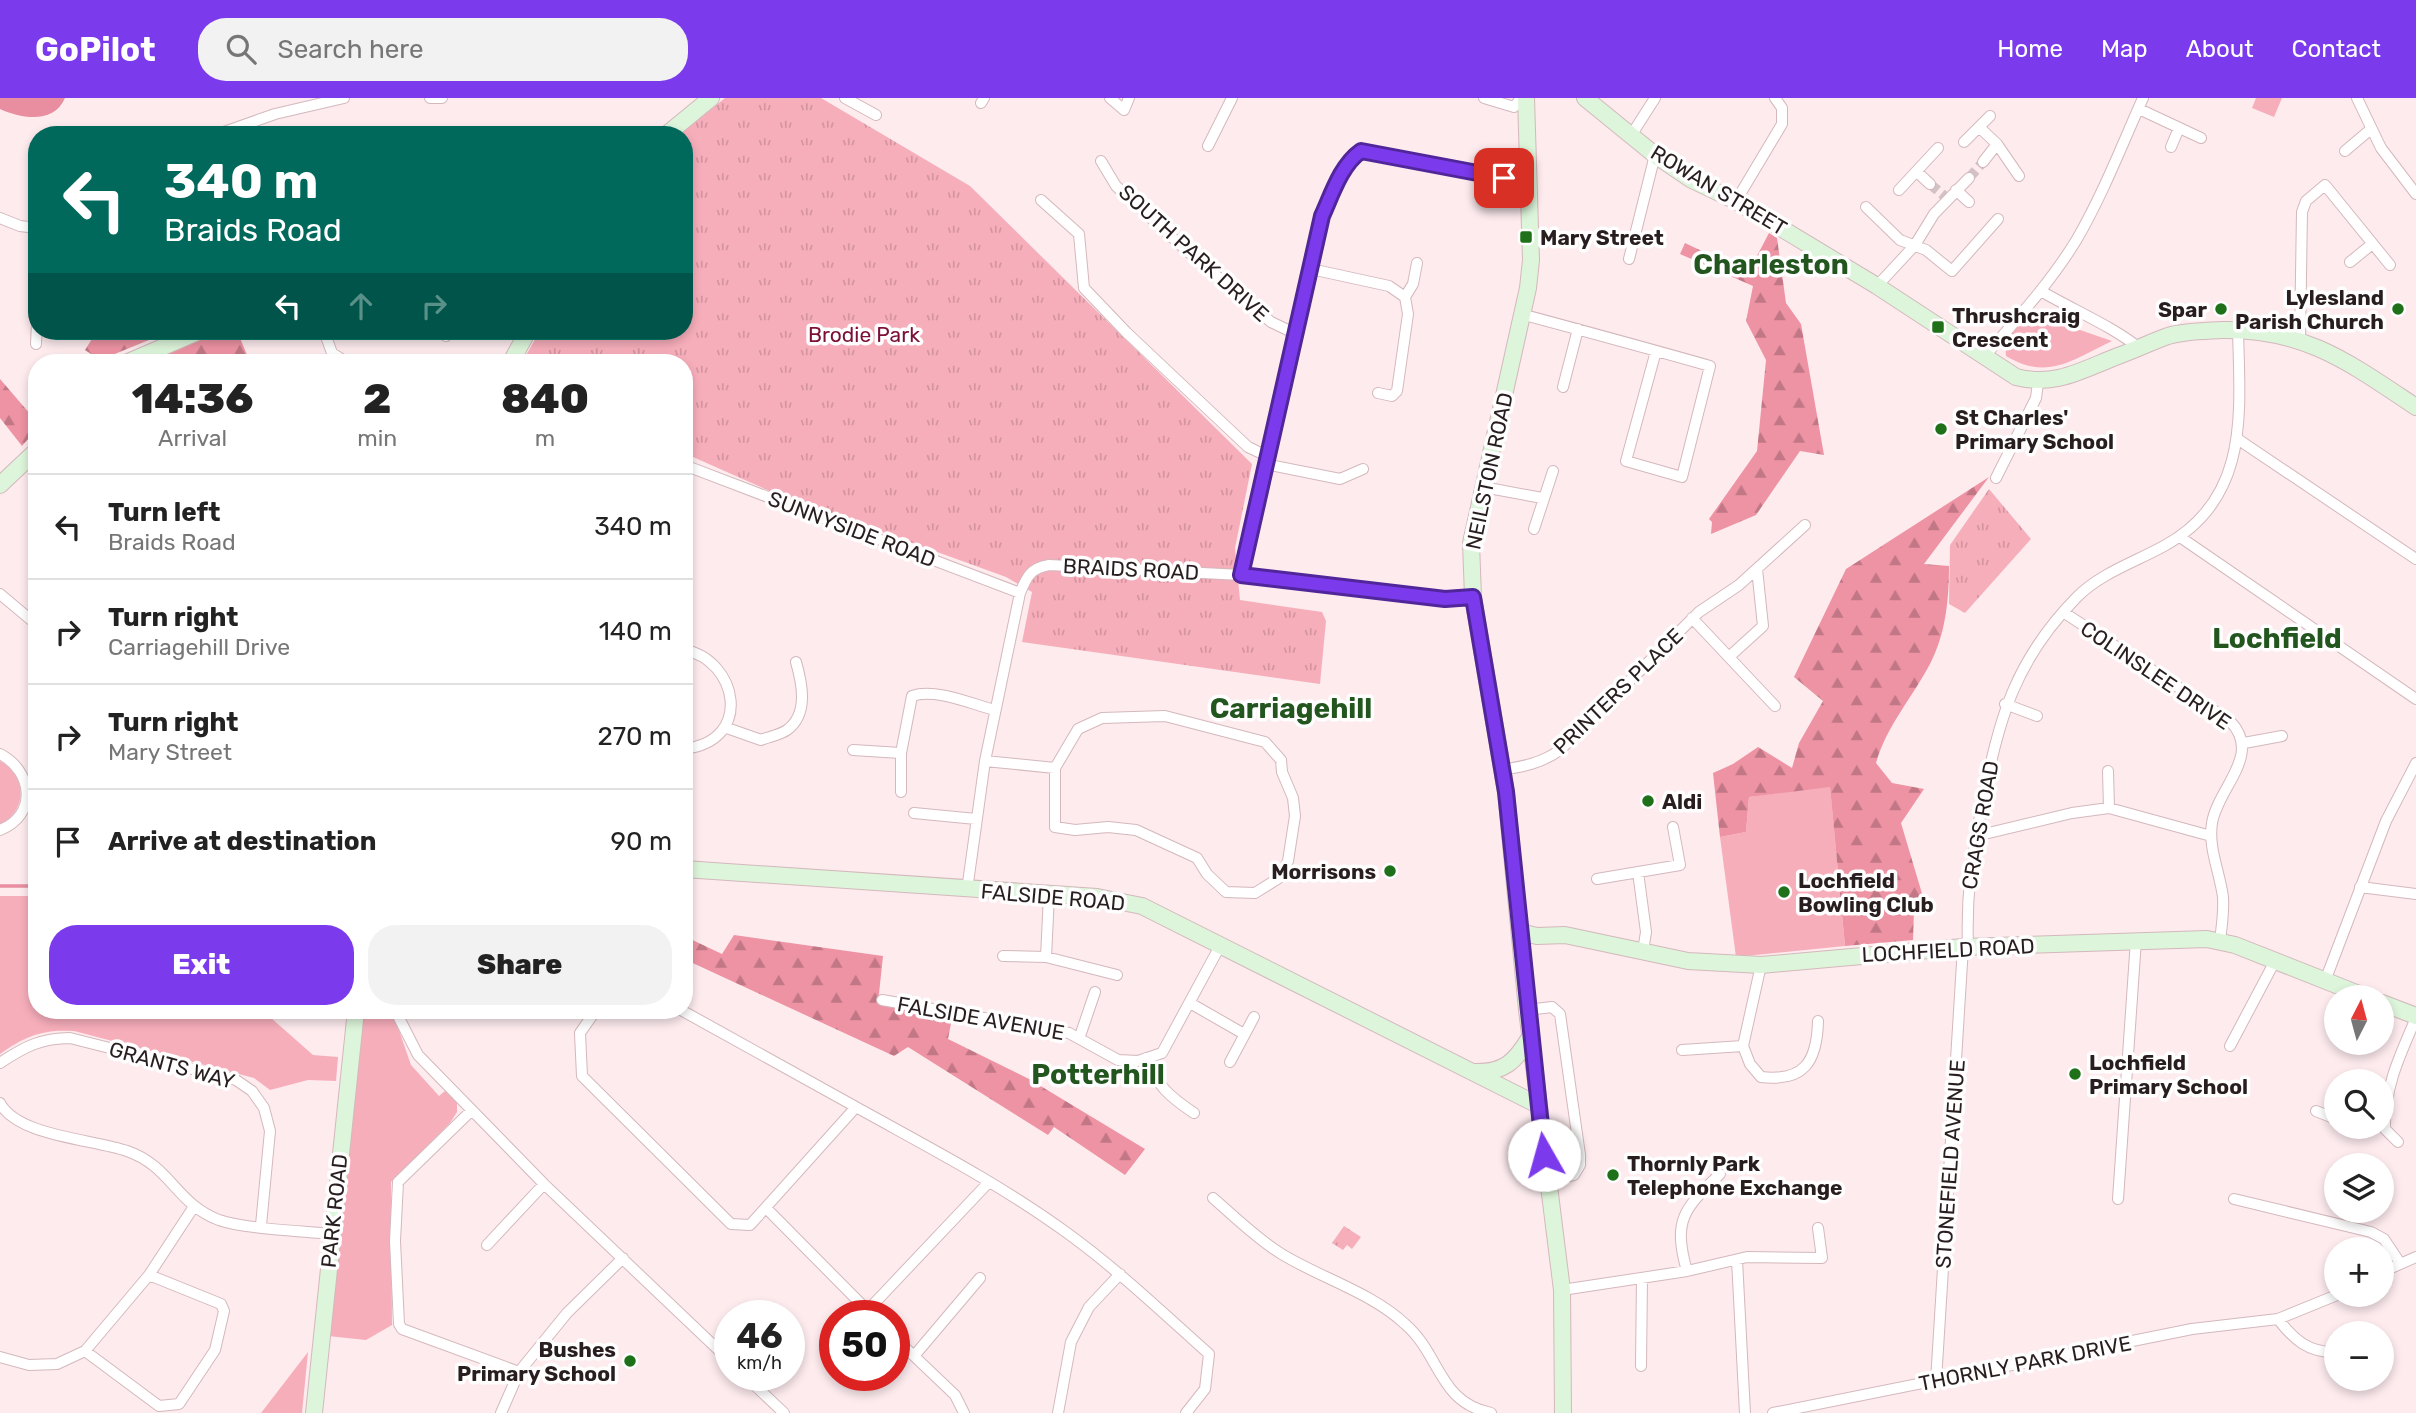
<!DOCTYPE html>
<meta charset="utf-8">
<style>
body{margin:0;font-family:Rubik,sans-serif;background:#f2f2f2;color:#222;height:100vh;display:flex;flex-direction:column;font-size:26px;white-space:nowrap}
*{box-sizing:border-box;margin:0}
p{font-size:23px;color:#767676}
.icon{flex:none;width:38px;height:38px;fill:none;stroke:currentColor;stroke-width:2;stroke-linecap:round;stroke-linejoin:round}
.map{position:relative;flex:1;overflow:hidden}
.sheet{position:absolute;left:28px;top:256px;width:665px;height:665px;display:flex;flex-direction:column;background:#fff;border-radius:28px;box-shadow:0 4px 10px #0003}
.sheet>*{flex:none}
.guide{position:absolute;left:28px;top:28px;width:665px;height:214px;border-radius:28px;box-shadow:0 4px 10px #0003;background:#00695c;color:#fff;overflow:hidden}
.needle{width:46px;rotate:6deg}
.controls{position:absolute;left:2324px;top:887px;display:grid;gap:14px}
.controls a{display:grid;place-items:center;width:70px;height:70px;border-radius:50%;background:#fff;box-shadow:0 4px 10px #0003;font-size:35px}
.speed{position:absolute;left:714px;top:1202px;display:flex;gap:14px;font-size:35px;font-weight:700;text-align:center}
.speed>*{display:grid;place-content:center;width:91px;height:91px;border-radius:50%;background:#fff;box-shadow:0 4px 10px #0003;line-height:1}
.speed small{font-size:18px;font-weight:400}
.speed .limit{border:10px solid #d22;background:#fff;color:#111}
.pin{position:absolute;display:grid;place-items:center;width:60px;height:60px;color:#fff;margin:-30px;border-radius:14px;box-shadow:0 4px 10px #0006}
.me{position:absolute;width:77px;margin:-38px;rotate:353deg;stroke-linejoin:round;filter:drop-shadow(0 0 5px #0008)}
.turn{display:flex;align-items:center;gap:24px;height:147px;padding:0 21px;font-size:32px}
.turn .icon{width:91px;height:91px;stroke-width:2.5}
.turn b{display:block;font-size:49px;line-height:60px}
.lanes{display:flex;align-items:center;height:66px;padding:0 21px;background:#0003;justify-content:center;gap:35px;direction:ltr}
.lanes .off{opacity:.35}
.eta{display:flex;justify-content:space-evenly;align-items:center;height:119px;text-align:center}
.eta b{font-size:42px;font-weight:800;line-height:49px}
.button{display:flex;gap:14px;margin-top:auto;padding:14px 21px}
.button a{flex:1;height:80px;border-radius:28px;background:#7c3aed;color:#fff;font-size:28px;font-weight:800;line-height:80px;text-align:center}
.button a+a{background:#f2f2f2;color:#222}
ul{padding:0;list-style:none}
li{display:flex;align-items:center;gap:21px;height:105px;padding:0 21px;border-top:2px solid #e0e0e0}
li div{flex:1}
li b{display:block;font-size:26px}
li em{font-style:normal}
header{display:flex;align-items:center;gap:42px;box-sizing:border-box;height:98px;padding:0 35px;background:#7c3aed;color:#fff}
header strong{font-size:33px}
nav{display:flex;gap:38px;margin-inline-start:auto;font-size:24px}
.search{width:490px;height:63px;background:#f2f2f2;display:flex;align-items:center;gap:18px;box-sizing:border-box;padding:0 24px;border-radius:28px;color:#767676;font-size:26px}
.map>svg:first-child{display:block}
</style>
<header>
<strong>GoPilot</strong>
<div class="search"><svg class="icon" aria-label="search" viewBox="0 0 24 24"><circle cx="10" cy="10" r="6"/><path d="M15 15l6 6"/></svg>Search here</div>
<nav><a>Home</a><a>Map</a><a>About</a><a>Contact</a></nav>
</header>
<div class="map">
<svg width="2416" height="1315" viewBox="0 0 2416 1315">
<defs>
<pattern id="forest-firs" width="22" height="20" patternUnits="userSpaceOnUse" patternTransform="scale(1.75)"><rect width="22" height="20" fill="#ee93a4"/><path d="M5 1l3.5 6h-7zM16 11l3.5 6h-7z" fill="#c17785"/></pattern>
<pattern id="park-tufts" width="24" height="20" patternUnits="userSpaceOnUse" patternTransform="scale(1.75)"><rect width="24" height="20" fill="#f7aebb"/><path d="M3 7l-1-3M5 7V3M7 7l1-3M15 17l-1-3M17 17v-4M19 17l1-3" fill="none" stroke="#d495a0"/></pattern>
</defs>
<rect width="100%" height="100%" fill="#fdebee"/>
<!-- green -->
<path fill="#f7aebb" d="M2256 0H2282L2274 19 2252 10Z
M2053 213 2080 232 2112 243C2072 262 2048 283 2006 258L2005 242 2030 216Z
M0 663C27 677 28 713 0 726Z
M1830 688 1845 848 1736 859 1720 739 1746 734 1749 699Z
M0 798H37V912H262L313 957 338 959 336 983 308 982 270 992 254 980 74 933C43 931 25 938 0 956Z
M361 912H392L411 967 439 998 445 993 457 1003V1014L450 1025 391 1084 392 1227 366 1242 328 1238Z
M308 1254 302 1315H261Z"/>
<!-- forest -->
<path fill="url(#forest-firs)" d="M1769 135 1777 140 1786 205 1801 226 1824 357 1800 353 1756 417 1711 436 1712 424 1709 421 1757 353 1766 262 1746 223 1753 188 1680 156 1685 145 1748 175Z
M97 233H171L100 262 85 252Z
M219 233H237L250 264H148Z
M0 281 37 324V331L22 348 0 320Z
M1989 379 1924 466 1949 468C1949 500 1946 534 1931 564 1913 599 1887 627 1876 665L1892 685 1924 691 1901 725 1926 809 1914 812 1913 842 1845 848 1830 689 1749 699 1746 734 1720 739 1713 675 1733 666 1758 649 1792 670 1799 645 1823 603 1794 579 1846 471Z
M734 837 883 858 878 905 952 920 948 941 1029 981 1145 1051 1125 1077 1054 1029 1048 1037 908 949 894 958 684 861V838L722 856Z"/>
<!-- park -->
<path fill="url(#park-tufts)" d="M725 0H821L970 88 1252 366 1235 450 1240 502 1322 514 1326 523 1320 586 1022 544 1032 494 1006 479 772 394 684 355V264H522L540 233H684V37H679Z
M1989 391 2031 441 1965 515 1949 506 1950 447Z
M1344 1128 1361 1139 1352 1151 1347 1147 1343 1152 1332 1145Z"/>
<!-- water -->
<path fill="#e98ea0" d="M0 0H65C54 26 22 21 0 11Z"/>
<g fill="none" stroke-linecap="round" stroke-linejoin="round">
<!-- stream -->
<path stroke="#e98ea0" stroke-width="3.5" d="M0 788H37"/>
<!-- street-tunnel -->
<path stroke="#d2c2c5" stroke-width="10" stroke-dasharray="10 5" stroke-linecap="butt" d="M1969 80 1983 64
M1930 86 1948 101"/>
<defs>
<path id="street" d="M430 0H442
M845 0 876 17
M1110 0 1124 12 1129 0
M1484 0 1514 9 1521 0
M2357 0 2381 50 2416 96
M981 5 984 0
M2139 11 2201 40
M1979 29 1997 46 2019 78
M1632 36 1655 0
M177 37 224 34 275 16 344 0
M1964 44 1990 18
M1208 48 1232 0
M2171 49 2179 30
M2345 53 2371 31
M1101 63 1116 88 1186 152 1271 224 1296 236
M1983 64 1997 46
M1917 74 1930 86
M1899 92 1938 50
M1956 92 1969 104
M1041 102 1079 136 1084 190 1126 234 1248 349 1267 358
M1736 103 1782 26V10L1775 0
M1866 109 1900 142 1926 152 1952 173 1998 121
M0 120 20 128 37 130
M1629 161 1655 57
M2350 164 2371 147
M1311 171 1389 188 1405 199 1408 216 1397 293 1392 298 1378 295
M1877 188 1915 147 1934 116 1969 80
M2041 193C2071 211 2114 229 2139 250
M1405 199 1413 186 1417 165
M1521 216C1584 233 1647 250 1710 268L1682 379 1626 363 1656 253
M324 233 332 255 346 264
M438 233 446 238 450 233
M2300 241 2302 114 2306 103 2325 87 2390 167
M36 246 37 225
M1984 259C2017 221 2051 184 2077 141 2103 96 2122 47 2143 0
M373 264H375
M1563 289 1578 231
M2239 342 2416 461
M1265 366 1340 381 1363 371
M684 367 1020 495
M1996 380 2036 300 2038 285
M1483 389 1542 400
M1534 431 1553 373
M2180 439 2416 601
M1241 477 1323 118C1332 96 1341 67 1361 53L1528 85
M0 496 37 527
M2063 514 2230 623C2263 657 2218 689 2212 725 2208 750 2220 775 2223 799 2224 814 2222 828 2220 842
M1692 520 1775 608
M684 552C737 561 755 643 684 651
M1730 558 1763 528 1757 471
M2005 606 2037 618
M727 630 761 642C768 639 780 637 787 632 809 616 802 585 796 564
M2244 645 2282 638
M853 652 901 655
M0 656C33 673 38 717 0 732
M985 663 1055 670 1078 631 1102 620 1165 618 1265 644 1281 662 1282 674 1293 700 1295 718 1288 763 1279 780 1255 795 1226 794 1207 776 1197 760 1136 732 1108 729 1075 732 1055 729V670
M1501 672C1522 669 1542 665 1560 652L1699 514 1739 487 1805 427
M2108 673 2109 710
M901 694V655L912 598C936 590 971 606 995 612
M914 715 976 721
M1976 738 2072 715 2109 710 2211 738
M1638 774 1646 834 1643 853
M1597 781 1680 767 1673 729
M2360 789 2416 796
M967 792 985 663 1020 495C1027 478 1031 470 1049 467L1241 477 1445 501 1473 499
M1968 849C1966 795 1972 760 1982 707 1999 621 2014 563 2077 499 2101 475 2135 464 2164 448 2250 401 2240 316 2238 232
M1003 858 1046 859 1117 877
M1046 859 1049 797
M1761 867 1743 948 1750 966 1761 979C1804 984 1817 964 1818 923
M2325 883 2386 723 2416 665
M882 902 1069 935 1118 962 1138 963 1162 955 1220 848
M1190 905 1244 936
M395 912 418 957 544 1086 730 1263
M596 912 580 935 582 978 731 1126 750 1127 856 1009 681 912
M1527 912 1552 909 1560 916 1580 1057V1067L1574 1077 1547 1082
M1080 938 1095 894
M2230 948 2275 863
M1682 952 1743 948
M1146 960C1157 988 1170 999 1194 1015
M1230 964 1254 919
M0 965C24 949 41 940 70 940L236 982 252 993 264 1010 270 1033 261 1127
M0 1005C17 1038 92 1041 127 1053 171 1068 176 1106 219 1122 245 1131 302 1133 331 1136
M856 1009C926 1048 998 1085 1063 1132 1115 1169 1162 1214 1209 1256L1205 1291 1186 1315
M472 1012 398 1084 395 1143 399 1226 402 1231 519 1274
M2316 1013 2336 1021
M2398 1044 2385 1031C2384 990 2400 957 2416 920
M1213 1100C1235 1119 1256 1140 1280 1155 1318 1179 1371 1194 1405 1226 1441 1257 1438 1304 1491 1315
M2118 1101 2136 842
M2234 1101 2371 1134 2384 1141 2400 1165
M767 1111 873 1218
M487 1147 544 1086
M1737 1162 1745 1315
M1687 1173C1672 1121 1685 1110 1720 1076
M2382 1174 2416 1159
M1562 1192 1687 1173 1747 1159 1822 1160 1818 1130
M867 1213 989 1084
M2278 1221C2294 1242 2309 1255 2336 1254
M894 1239 955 1297 964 1315
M2382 1247 2385 1246
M85 1253 159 1308 179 1306 215 1252 224 1213 221 1206 149 1177
M914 1258 980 1180
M0 1259 29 1267 57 1266 85 1253 149 1177 193 1110
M1641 1268 1642 1180
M745 1278 784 1315
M1936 1283 1963 849
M501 1315 519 1274 567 1215 623 1160
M1058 1315 1071 1244 1089 1209 1120 1176
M1773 1315 2192 1231 2278 1221 2337 1197"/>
<path id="secondary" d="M1526 0 1531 162 1528 190 1471 445 1473 499 1506 694 1527 912 1562 1192 1563 1315
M1585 0 1655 57 1692 82 1736 103 1877 188 2016 279C2055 289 2082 272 2118 258 2135 252 2151 244 2168 238 2184 233 2204 233 2221 232 2304 230 2350 265 2416 309
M666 37 711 0
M128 264 200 233
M511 264 528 233
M0 387 37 352
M684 771 1097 799 1142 808 1538 1007
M1520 834 1537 838 1565 837 1688 863 1761 867 1963 849 2207 841 2235 847 2369 900
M2382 905 2416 918
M1474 974C1504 975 1515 964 1530 939
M314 1315 356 912"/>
</defs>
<!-- street casing -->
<use href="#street" stroke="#d4b8bc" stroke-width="12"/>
<!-- secondary casing -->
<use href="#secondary" stroke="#d4b8bc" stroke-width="18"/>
<!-- street -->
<use href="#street" stroke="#fff" stroke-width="10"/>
<!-- secondary -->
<use href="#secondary" stroke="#ddf5da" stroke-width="16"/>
</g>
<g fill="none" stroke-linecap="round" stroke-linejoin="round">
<defs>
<path id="route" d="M1504 80 1361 53C1341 67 1332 96 1322 118L1241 477 1445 501 1473 499 1506 694 1544 1057"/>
</defs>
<!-- route casing -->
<use href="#route" stroke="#51269a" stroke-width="18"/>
<!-- route -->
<use href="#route" stroke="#7c3aed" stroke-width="12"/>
</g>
<!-- markers -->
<g fill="#1e7119" stroke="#fefefe" stroke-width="2.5">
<rect x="1519" y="132" width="14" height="14" rx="3.5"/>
<circle cx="2221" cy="211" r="7"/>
<circle cx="2398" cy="211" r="7"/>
<rect x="1931" y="222" width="14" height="14" rx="3.5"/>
<circle cx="1941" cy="331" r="7"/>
<circle cx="1648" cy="703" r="7"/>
<circle cx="1390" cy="773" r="7"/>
<circle cx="1784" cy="794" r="7"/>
<circle cx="2075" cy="976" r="7"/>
<circle cx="1613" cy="1077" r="7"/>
<circle cx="630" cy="1263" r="7"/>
</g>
<g text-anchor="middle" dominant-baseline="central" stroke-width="7" stroke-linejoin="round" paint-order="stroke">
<!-- street labels -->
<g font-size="21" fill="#281e20" stroke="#fefefe">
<text transform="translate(1719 92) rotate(31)">ROWAN STREET</text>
<text transform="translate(1194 155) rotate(42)">SOUTH PARK DRIVE</text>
<text transform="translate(1489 373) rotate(-78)">NEILSTON ROAD</text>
<text transform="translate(852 431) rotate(21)">SUNNYSIDE ROAD</text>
<text transform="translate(1131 471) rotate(3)">BRAIDS ROAD</text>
<text transform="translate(2156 577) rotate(34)">COLINSLEE DRIVE</text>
<text transform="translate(1618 593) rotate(-44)">PRINTERS PLACE</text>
<text transform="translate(1980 727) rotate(-80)">CRAGS ROAD</text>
<text transform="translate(1053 799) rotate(5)">FALSIDE ROAD</text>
<text transform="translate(1948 852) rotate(-3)">LOCHFIELD ROAD</text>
<text transform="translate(981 920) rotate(10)">FALSIDE AVENUE</text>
<text transform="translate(172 967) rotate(15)">GRANTS WAY</text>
<text transform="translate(1950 1066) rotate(-86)">STONEFIELD AVENUE</text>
<text transform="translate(334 1113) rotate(-84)">PARK ROAD</text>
<text transform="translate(2025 1265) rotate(-11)">THORNLY PARK DRIVE</text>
</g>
<!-- poi labels -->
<g font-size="21" font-weight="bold" fill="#281e20" stroke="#fefefe" text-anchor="start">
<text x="1540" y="139">Mary Street</text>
<text x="2384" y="199" text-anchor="end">Lylesland<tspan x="2384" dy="24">Parish Church</tspan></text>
<text x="2207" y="211" text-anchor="end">Spar</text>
<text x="1952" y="217">Thrushcraig<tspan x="1952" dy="24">Crescent</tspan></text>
<text x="1955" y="319">St Charles'<tspan x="1955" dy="24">Primary School</tspan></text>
<text x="1662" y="703">Aldi</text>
<text x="1376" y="773" text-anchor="end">Morrisons</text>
<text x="1798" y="782">Lochfield<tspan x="1798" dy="24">Bowling Club</tspan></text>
<text x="2089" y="964">Lochfield<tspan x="2089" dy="24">Primary School</tspan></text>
<text x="1627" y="1065">Thornly Park<tspan x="1627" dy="24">Telephone Exchange</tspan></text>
<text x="616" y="1251" text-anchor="end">Bushes<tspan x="616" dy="24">Primary School</tspan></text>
</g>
<!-- park labels -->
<g font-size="21" fill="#7b0f35" stroke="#fefefe">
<text x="864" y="236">Brodie Park</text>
</g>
<!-- district labels -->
<g font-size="28" font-weight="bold" fill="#23551f" stroke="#fefefe">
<text x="1771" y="166">Charleston</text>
<text x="2277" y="540">Lochfield</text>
<text x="1291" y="610">Carriagehill</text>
<text x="1098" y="976">Potterhill</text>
</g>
</g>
</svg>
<div class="controls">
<a><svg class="needle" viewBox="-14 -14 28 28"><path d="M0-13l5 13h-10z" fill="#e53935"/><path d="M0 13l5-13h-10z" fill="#767676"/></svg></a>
<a><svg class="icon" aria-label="search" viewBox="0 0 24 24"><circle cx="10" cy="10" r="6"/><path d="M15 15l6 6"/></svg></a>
<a><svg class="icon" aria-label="layers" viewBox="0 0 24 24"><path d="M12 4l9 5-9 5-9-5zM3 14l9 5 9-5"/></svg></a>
<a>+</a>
<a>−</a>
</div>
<div class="speed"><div>46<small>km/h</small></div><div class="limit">50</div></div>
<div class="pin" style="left:1504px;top:80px;background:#d93025"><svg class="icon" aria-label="arrive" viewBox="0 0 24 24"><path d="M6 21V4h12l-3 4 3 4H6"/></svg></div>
<svg class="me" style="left:1544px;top:1057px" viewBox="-20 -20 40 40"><circle r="19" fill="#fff"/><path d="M0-13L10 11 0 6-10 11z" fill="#7c3aed"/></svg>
<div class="guide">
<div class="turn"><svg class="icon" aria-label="left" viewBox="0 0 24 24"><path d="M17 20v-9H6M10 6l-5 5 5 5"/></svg><div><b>340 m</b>Braids Road</div></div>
<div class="lanes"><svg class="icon" aria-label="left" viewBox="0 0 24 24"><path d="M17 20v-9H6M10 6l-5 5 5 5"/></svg><svg class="icon off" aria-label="ahead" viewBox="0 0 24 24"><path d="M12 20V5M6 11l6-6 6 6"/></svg><svg class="icon off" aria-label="right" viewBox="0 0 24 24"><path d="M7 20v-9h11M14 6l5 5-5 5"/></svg></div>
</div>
<section class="sheet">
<div class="eta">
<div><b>14:36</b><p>Arrival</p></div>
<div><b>2</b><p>min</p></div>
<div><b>840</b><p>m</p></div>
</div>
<ul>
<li><svg class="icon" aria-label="left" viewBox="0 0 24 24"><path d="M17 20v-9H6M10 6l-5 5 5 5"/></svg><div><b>Turn left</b><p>Braids Road</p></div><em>340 m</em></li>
<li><svg class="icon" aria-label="right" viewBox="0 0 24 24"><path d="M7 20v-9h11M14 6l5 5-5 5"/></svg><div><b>Turn right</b><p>Carriagehill Drive</p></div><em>140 m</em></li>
<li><svg class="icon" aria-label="right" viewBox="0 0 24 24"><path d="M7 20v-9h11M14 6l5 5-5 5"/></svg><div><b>Turn right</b><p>Mary Street</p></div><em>270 m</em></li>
<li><svg class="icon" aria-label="arrive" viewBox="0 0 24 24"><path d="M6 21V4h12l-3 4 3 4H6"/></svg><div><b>Arrive at destination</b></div><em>90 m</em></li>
</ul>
<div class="button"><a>Exit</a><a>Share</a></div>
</section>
</div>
